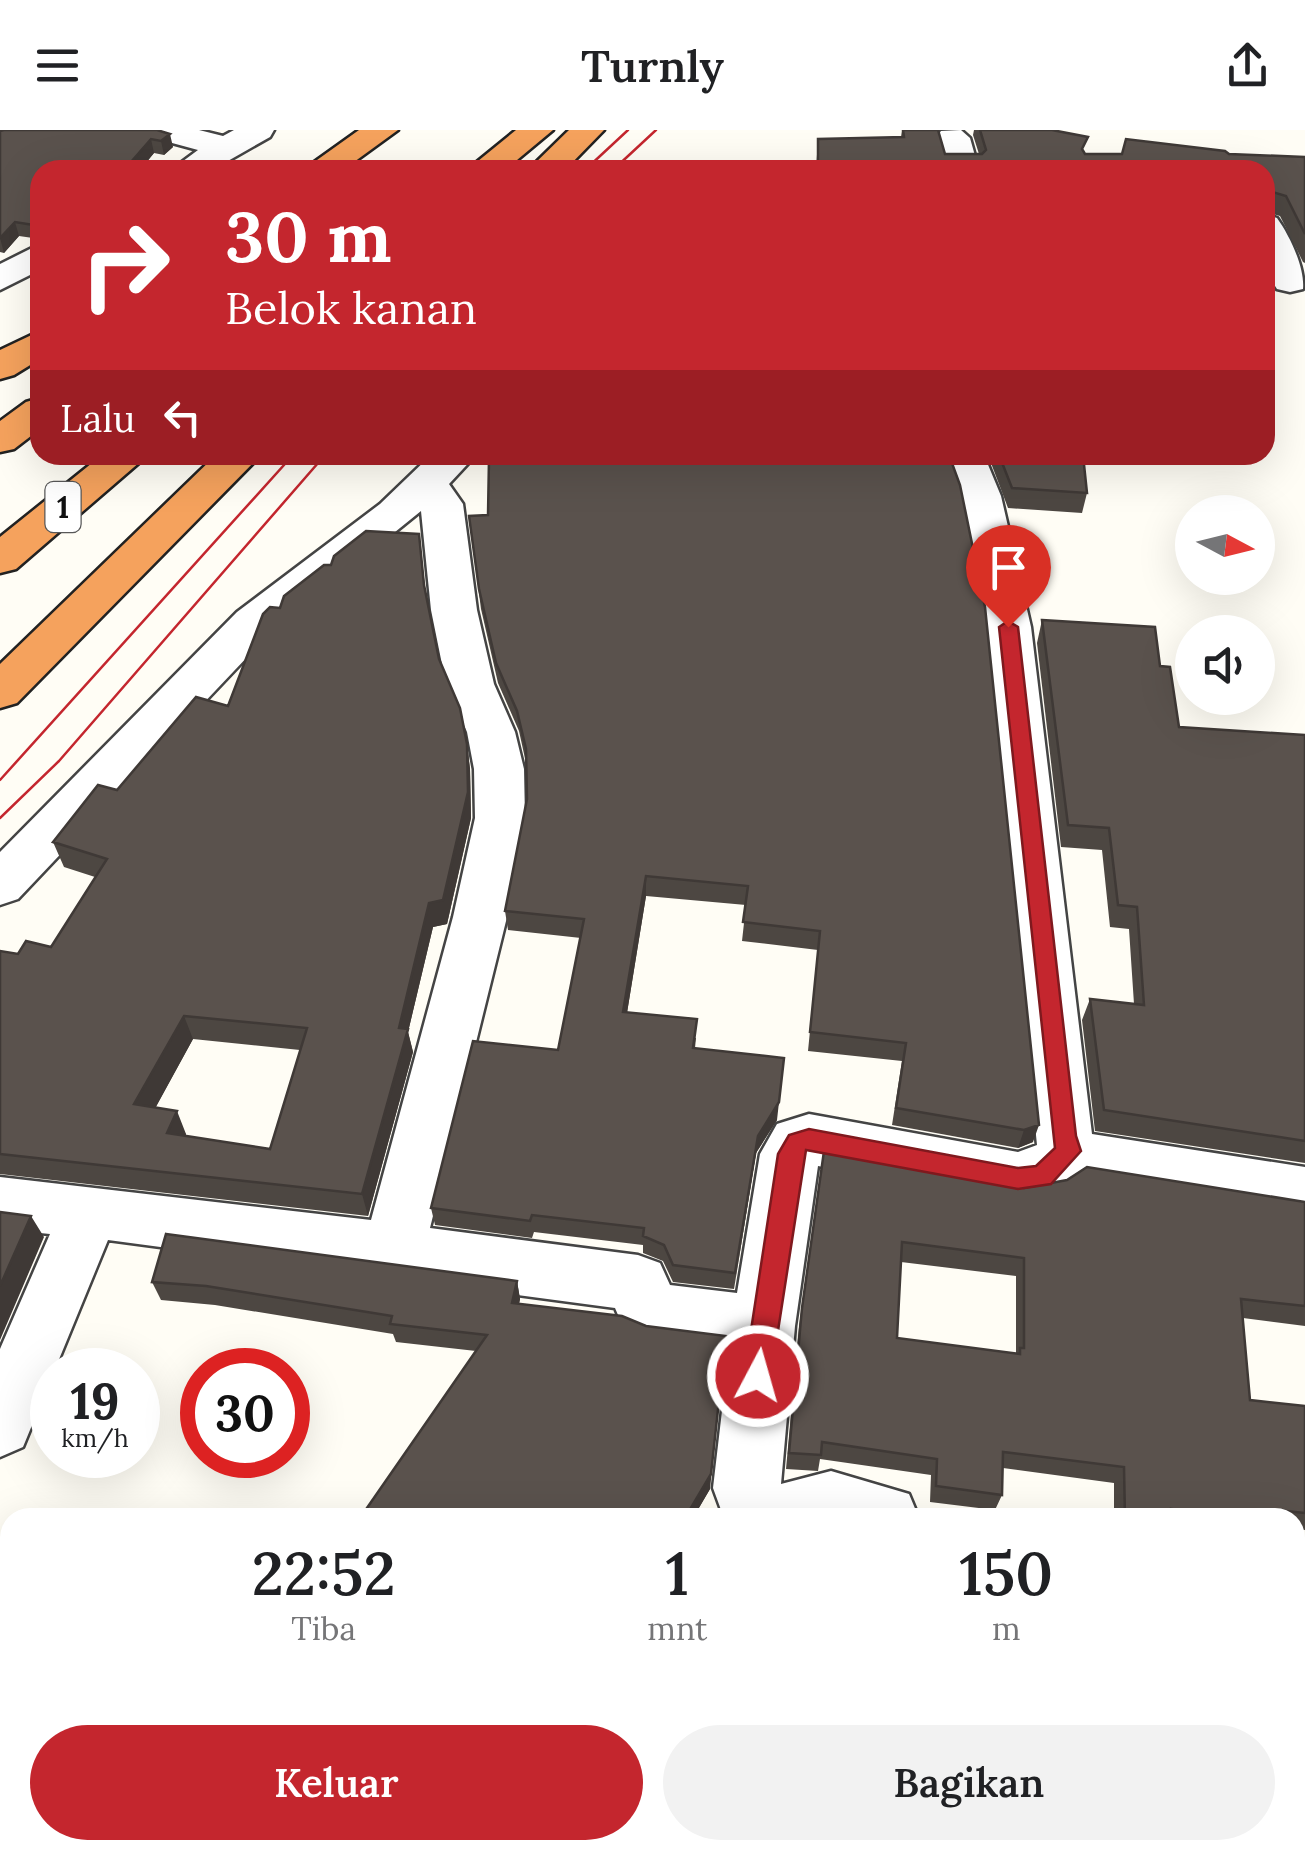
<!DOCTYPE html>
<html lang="id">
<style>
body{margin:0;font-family:Lora,serif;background:#f2f2f2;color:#202124;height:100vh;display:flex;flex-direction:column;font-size:38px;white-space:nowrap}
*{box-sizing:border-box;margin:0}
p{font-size:32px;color:#757577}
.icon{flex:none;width:55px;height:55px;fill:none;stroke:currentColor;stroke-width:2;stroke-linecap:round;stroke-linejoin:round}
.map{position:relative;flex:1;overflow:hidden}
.sheet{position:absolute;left:0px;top:1378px;width:1305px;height:352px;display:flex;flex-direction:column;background:#fff;border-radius:30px 30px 0 0;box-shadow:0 10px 40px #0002}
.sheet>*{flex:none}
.hud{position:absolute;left:30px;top:30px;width:1245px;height:305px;border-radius:30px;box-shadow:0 10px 40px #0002;background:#c4262e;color:#fff;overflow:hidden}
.needle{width:65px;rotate:97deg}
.fabs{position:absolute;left:1175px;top:365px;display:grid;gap:20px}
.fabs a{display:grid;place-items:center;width:100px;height:100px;border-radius:50%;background:#fff;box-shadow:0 10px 40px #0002;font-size:50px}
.speed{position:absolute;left:30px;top:1218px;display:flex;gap:20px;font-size:50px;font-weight:700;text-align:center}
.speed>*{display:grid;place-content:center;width:130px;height:130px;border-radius:50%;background:#fff;box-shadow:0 10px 40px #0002;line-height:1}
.speed small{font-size:25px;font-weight:400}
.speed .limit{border:15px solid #d22;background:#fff;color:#111}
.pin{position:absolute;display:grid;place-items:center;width:85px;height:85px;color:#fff;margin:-102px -42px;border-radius:50% 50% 50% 0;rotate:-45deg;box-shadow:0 0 10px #0007}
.pin .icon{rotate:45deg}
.me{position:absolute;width:110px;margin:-55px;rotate:6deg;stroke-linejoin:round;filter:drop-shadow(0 0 8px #0008)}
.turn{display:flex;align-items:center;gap:35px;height:210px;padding:0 30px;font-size:45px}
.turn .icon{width:130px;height:130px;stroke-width:2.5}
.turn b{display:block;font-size:70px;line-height:85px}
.then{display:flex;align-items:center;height:95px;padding:0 30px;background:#0003;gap:20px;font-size:38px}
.eta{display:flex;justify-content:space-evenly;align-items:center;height:170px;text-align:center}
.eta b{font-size:60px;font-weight:600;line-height:70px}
.action{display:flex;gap:20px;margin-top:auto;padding:20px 30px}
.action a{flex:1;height:115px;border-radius:60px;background:#c4262e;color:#fff;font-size:40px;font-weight:600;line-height:115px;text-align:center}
.action a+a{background:#f2f2f2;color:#202124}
header{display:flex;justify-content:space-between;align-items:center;height:130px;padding:0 30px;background:#fff;font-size:45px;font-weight:600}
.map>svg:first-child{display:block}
</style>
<header><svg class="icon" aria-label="menu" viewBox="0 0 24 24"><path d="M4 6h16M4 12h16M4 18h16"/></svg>Turnly<svg class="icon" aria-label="share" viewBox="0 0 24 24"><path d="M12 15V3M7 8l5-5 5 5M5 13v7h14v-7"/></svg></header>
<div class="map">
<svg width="1305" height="1729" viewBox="0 0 1305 1729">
<rect width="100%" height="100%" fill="#fffdf5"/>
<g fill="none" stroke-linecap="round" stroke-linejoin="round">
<defs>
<path id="minor" d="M146 0H199L223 6 234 0H274L270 7 212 40H171L198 20 150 7Z
M961 0 970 8 979 40H945L936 8 941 1Z
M1265 84 1277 88C1290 106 1305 138 1303 159L1290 162 1277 159C1261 136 1265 111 1265 84Z
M40 114V140L0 160V134Z
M431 325H476L449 354 463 374 477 480 494 554 515 602 524 639 525 688 507 787 430 1098 638 1125 660 1133 670 1155 737 1163 760 1024 777 994 809 984 1018 1022 1037 1015 985 497 959 366 942 325H984L1001 366 1031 497 1092 1004 1305 1037V1089L1078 1053C1064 1070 1039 1071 1018 1074L818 1036 795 1196 781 1354 831 1341 909 1364 919 1388H724L713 1358 729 1221 647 1210 625 1201 615 1178 108 1110 23 1317 0 1327V1219L50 1104 0 1099V1047L371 1090 453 787 475 688 474 639 467 602 446 554 431 480 421 381 269 504 18 769 0 775V722L237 482 380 374Z
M1295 1457 1305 1461V1533L1295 1529Z
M564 1720H640L639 1729H561Z"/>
<path id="motorway" d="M359 0H398L343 40H303Z
M516 0H553L505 40H467Z
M569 0H604L565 40H528Z
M40 201V229L14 245 0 249V220Z
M40 268V299L14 319 0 322V291L26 272Z
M102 325H148L16 439 0 443V407Z
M216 325H261L17 573 0 578V534Z"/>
</defs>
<!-- minor casing -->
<use href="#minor" stroke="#444" stroke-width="5"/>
<!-- motorway casing -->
<use href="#motorway" stroke="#222" stroke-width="5"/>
<!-- minor -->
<use href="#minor" fill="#fff" fill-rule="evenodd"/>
<!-- motorway -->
<use href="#motorway" fill="#f5a25d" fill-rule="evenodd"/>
<!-- tram -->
<path stroke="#c4262e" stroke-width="2.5" d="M585 40 628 0
M613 40 656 0
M0 650 293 325
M0 688 59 631 325 325"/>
</g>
<!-- wall -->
<path fill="#4d4742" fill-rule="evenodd" d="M157 0 173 17 164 25 154 23 140 40H40V109L19 106 4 123 0 122V1Z
M902 0H938L945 24H979L973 5 974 0H980L1085 24H1229L1305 27V133L1303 132 1280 86 1269 83 1270 120 1265 137V40H816L818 9 901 7Z
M988 325H1088L1086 331H1084L1087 363 1082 383 1008 378Z
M489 328 1033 1012 1018 1018 892 995 902 931 808 921 818 820 742 811 746 775 646 766 627 883 696 908 695 918 777 990 756 1023 734 1159 673 1152 663 1131 643 1123V1115L534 1102 532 1108 435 1095 431 1078 558 920 581 808 508 800 505 781 527 669 526 633 519 601 498 553 481 479 469 386 488 385Z
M422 430 426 465 439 529 467 614 470 639 471 688 447 794 433 797 408 902 413 922 368 1086 0 1044V821L18 824 51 817 95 747 64 737 53 712 117 660 228 576 280 478 331 435ZM193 909 300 920 270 1019 186 1006V1004L155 978Z
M1042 490 1160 536 1179 597 1305 605V1033L1095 1001 1082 890 1090 869 1134 874 1129 799 1110 797 1102 720 1061 717 1037 513Z
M824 1021 1024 1058 1305 1072V1196L1243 1188 1250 1270 1305 1276V1400L1295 1399V1388H1114V1353L1003 1338 1002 1365 995 1380 930 1372 931 1345 820 1329 818 1341 786 1339 799 1196ZM901 1132 1016 1146V1223L897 1208Z
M517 1151 520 1169 519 1174 710 1359 693 1388H360L476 1221 396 1212 393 1204 215 1175 161 1170 152 1152Z
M976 1720H1295L1305 1729H1047Z"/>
<!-- shaded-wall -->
<path fill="#3f3936" d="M170 4 173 17 164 25 161 11Z
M151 9 154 23 140 40H124Z
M15 92 19 106 4 123 0 108Z
M467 614 470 639 471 688 447 794 433 797 408 902 413 922 368 1086 362 1064 399 898Z
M646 746V766L624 901 623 882Z
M184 886 193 909 145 997 134 974Z
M779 972 777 990 756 1023 734 1159 758 1006Z
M177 981 186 1004 177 1025 167 1003Z
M1039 995 1033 1012 1018 1018 1024 1000Z
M31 1086 44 1107 0 1210V1156Z
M517 1151 520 1169 515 1191 512 1173Z
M726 1206 710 1359 693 1388H685Z
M425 1720H435L433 1729H423Z"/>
<!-- building -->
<path fill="#5a524d" stroke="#3f3936" stroke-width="2.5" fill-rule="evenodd" d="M4 0H157L170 4 161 11 151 9 124 40H40V96L15 92 0 108V1Z
M903 0H938L945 24H982L986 20 980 0H1052L1088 7 1082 19 1085 24H1122L1126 9 1225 21 1229 24 1305 27V104L1286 66 1269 61 1270 120H1265V40H818V9L904 7Z
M495 325H949L960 355 985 477 1039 995 1024 1000 896 978 906 913 810 902 820 801 743 792 748 756 646 746 623 882 697 889 693 918 784 928 779 972 758 1006 735 1143 673 1135 664 1115 643 1106 644 1098 532 1085 530 1091 431 1078 473 911 558 920 584 789 505 781 527 669 526 619 517 581 496 533 479 459 469 386 488 385 489 328 495 327Z
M999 325H1083L1087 363 1012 358Z
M366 401 419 404 424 455 439 529 460 578 467 614 468 662 443 770 429 773 399 898 408 899 362 1064 0 1024V821L18 824 26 811 51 817 107 729 53 712 98 655 117 660 196 567 228 576 263 484 270 477 280 478 284 466 324 435H331L334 426ZM184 886 307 898 270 1019 167 1003 177 981 134 974Z
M1042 490 1155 497 1160 536 1170 537 1179 597 1305 605V1011L1104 980 1090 869 1144 875 1137 777 1118 775 1109 698 1068 695Z
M824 1021 1024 1058 1067 1050 1087 1037 1305 1072V1176L1241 1169 1250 1270 1305 1276V1383L1285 1381 1286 1388H1232L1171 1379V1388H1125L1124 1337 1003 1322 1002 1365 936 1356 937 1329 822 1312 821 1325 789 1323 802 1178ZM902 1112 1024 1128V1218H1020V1224L897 1208Z
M0 1082 31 1086 0 1156Z
M166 1104 517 1151 512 1173 622 1186 646 1196 726 1206 711 1344 685 1388H360L487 1205 390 1194 392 1186 206 1156 152 1152Z
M1295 1651 1305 1652V1729H1085V1722L1072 1720H1295Z
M205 1720H425L423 1729H203Z
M689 1720H862V1729H688Z"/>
<!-- route -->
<path fill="#c4262e" stroke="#7f191e" stroke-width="2.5" d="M1008 491 1018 497 1076 1006 1081 1021 1051 1054 1018 1059 806 1020 771 1246 767 1255 758 1259 748 1255 744 1246 778 1024 789 1005 809 999 1018 1038 1036 1036 1055 1018 999 497Z"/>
<g text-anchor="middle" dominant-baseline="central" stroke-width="10" stroke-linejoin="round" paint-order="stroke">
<!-- shield labels -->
<rect fill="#fff" stroke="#585858" stroke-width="2.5" x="45.5" y="352" width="35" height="50" rx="8"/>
<g font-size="30" font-weight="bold" fill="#111">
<text x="63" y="377">1</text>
</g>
</g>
</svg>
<div class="fabs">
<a><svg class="needle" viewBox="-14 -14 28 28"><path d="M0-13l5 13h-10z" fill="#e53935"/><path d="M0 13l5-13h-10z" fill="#757577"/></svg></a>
<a><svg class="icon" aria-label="sound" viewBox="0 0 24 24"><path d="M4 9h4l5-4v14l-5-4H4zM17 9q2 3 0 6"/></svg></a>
</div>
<div class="speed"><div>19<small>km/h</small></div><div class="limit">30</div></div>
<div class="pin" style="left:1008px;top:497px;background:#d93025"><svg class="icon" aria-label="arrive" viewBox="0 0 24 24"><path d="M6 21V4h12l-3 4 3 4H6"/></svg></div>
<svg class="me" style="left:758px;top:1246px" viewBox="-20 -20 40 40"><circle r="17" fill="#c4262e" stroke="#fff" stroke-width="3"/><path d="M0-11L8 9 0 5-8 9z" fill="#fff"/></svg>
<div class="hud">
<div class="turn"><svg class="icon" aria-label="right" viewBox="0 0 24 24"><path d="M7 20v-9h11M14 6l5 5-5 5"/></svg><div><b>30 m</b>Belok kanan</div></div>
<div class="then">Lalu<svg class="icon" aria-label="left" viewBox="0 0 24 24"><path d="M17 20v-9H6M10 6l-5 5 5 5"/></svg></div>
</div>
<section class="sheet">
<div class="eta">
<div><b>22:52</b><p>Tiba</p></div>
<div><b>1</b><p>mnt</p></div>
<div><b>150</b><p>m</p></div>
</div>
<div class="action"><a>Keluar</a><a>Bagikan</a></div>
</section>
</div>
